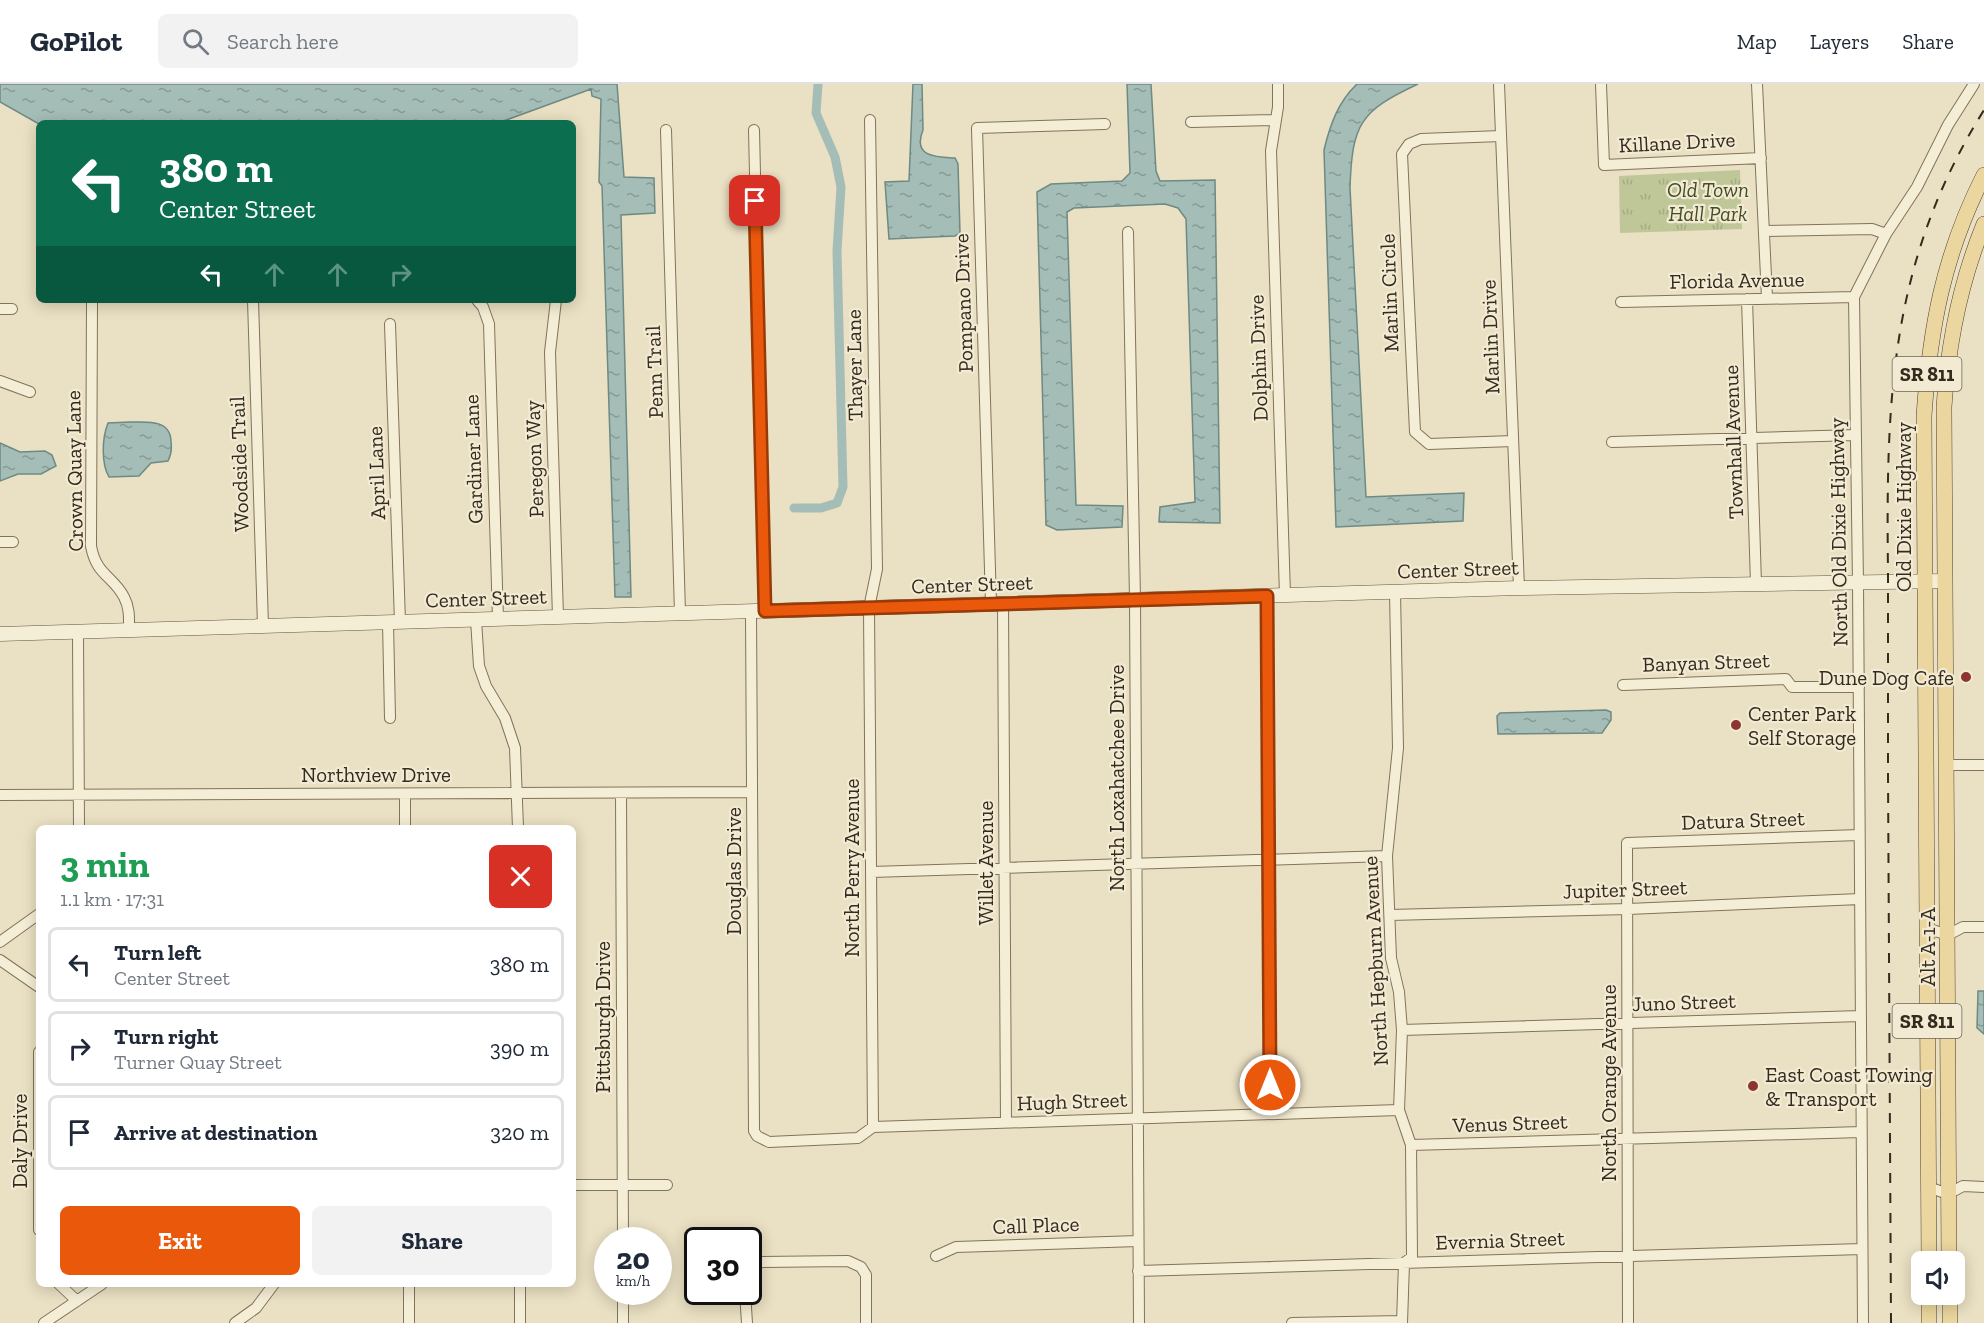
<!DOCTYPE html>
<meta charset="utf-8">
<style>
body{margin:0;font-family:"Zilla Slab",serif;background:#f2f2f3;color:#1f2937;height:100vh;display:flex;flex-direction:column;font-size:22px;white-space:nowrap}
*{box-sizing:border-box;margin:0}
p{font-size:20px;color:#747a83}
.icon{flex:none;width:33px;height:33px;fill:none;stroke:currentColor;stroke-width:2;stroke-linecap:round;stroke-linejoin:round}
.map{position:relative;flex:1;overflow:hidden}
.sheet{position:absolute;left:36px;top:741px;width:540px;height:462px;display:flex;flex-direction:column;background:#fff;border-radius:9px;box-shadow:0 3px 15px #0003}
.sheet>*{flex:none}
.guide{position:absolute;left:36px;top:36px;width:540px;height:183px;border-radius:9px;box-shadow:0 3px 15px #0003;background:#0b6e4f;color:#fff;overflow:hidden}
.buttons{position:absolute;left:1911px;top:1167px;display:grid;gap:12px}
.buttons a{display:grid;place-items:center;width:54px;height:54px;border-radius:9px;background:#fff;box-shadow:0 3px 15px #0003;font-size:30px}
.speed{position:absolute;left:594px;top:1143px;display:flex;gap:12px;font-size:30px;font-weight:700;text-align:center}
.speed>*{display:grid;place-content:center;width:78px;height:78px;border-radius:50%;background:#fff;box-shadow:0 3px 15px #0003;line-height:1}
.speed small{font-size:15px;font-weight:400}
.speed .limit{border:3px solid #111;border-radius:9px;background:#fff;color:#111}
.pin{position:absolute;display:grid;place-items:center;width:51px;height:51px;color:#fff;margin:-26px;border-radius:12px;box-shadow:0 3px 9px #0006}
.me{position:absolute;width:66px;margin:-33px;rotate:0deg;stroke-linejoin:round;filter:drop-shadow(0 0 4px #0008)}
.turn{display:flex;align-items:center;gap:21px;height:126px;padding:0 24px;font-size:27px}
.turn .icon{width:78px;height:78px;stroke-width:2.5}
.turn b{display:block;font-size:42px;line-height:51px}
.lanes{display:flex;align-items:center;height:57px;padding:0 24px;background:#0003;justify-content:center;gap:30px;direction:ltr}
.lanes .off{opacity:.35}
.round{display:grid;place-items:center;flex:none;width:63px;height:63px;border-radius:9px;background:#f2f2f3}
.overview{display:flex;align-items:center;justify-content:space-between;height:102px;padding:0 24px}
h1{font-size:36px;font-weight:700;line-height:45px;color:#1e9e55}
.action{display:flex;gap:12px;margin-top:auto;padding:12px 24px}
.action a{flex:1;height:69px;border-radius:9px;background:#ea580c;color:#fff;font-size:24px;font-weight:700;line-height:69px;text-align:center}
.action a+a{background:#f2f2f3;color:#1f2937}
ul{padding:0;list-style:none}
li{display:flex;align-items:center;gap:18px;height:75px;margin:0 12px 9px;padding:0 12px;border:3px solid #e0e1e3;border-radius:9px}
li div{flex:1}
li b{display:block;font-size:22px}
li em{font-style:normal}
header{display:flex;align-items:center;gap:36px;box-sizing:border-box;height:84px;padding:0 30px;background:#fff;border-bottom:2px solid #e0e1e3}
header strong{font-size:28px}
nav{display:flex;gap:33px;margin-inline-start:auto;font-size:21px}
.search{width:420px;height:54px;background:#f2f2f3;display:flex;align-items:center;gap:15px;box-sizing:border-box;padding:0 21px;border-radius:9px;color:#747a83;font-size:22px}
.map>svg:first-child{display:block}
</style>
<header>
<strong>GoPilot</strong>
<div class="search"><svg class="icon" aria-label="search" viewBox="0 0 24 24"><circle cx="10" cy="10" r="6"/><path d="M15 15l6 6"/></svg>Search here</div>
<nav><a>Map</a><a>Layers</a><a>Share</a></nav>
</header>
<div class="map">
<svg width="1984" height="1239" viewBox="0 0 1984 1239">
<defs>
<pattern id="park-tufts" width="24" height="20" patternUnits="userSpaceOnUse" patternTransform="scale(1.5)"><rect width="24" height="20" fill="#bfc798"/><path d="M3 7l-1-3M5 7V3M7 7l1-3M15 17l-1-3M17 17v-4M19 17l1-3" fill="none" stroke="#a5ab83"/></pattern>
<pattern id="water-ripples" width="26" height="14" patternUnits="userSpaceOnUse" patternTransform="scale(1.5)"><rect width="26" height="14" fill="#a5bdb7"/><path d="M2 4q2-2 4 0t4 0M15 11q2-2 4 0t4 0" fill="none" stroke="#879a94"/></pattern>
</defs>
<rect width="100%" height="100%" fill="#eae0c3"/>
<!-- park -->
<path fill="url(#park-tufts)" d="M1740 86 1742 145 1620 149 1619 92Z"/>
<!-- water -->
<path fill="url(#water-ripples)" stroke="#6d8a84" stroke-width="1.5" d="M0 0H617L624 93 654 94 655 129 621 131 631 513H615L602 102 599 98 601 15 592 12 591 5 498 39 39 40 0 18Z
M913 0H922L923 46C912 73 936 73 955 74L958 80 960 149 955 152 889 155 885 98 909 97Z
M1127 0H1151L1156 87 1160 97 1215 96 1220 439 1159 438 1160 423 1195 418 1186 135 1178 124 1165 120 1074 124 1067 128 1076 421 1123 422 1122 443 1057 446 1046 441 1037 108 1051 100 1122 97 1130 89Z
M1357 0H1418C1360 27 1352 40 1350 104L1366 413 1464 409 1463 437 1336 443 1324 66C1330 41 1338 18 1357 0Z
M130 338C147 338 171 335 171 358 172 365 171 371 168 377L151 379 139 392 109 393C101 379 102 354 108 339Z
M0 359 20 368 45 367 52 371 56 382 41 390H18L0 397Z
M1606 626 1611 628V636L1602 649 1498 650 1497 632 1500 629Z
M1978 907H1984V950L1977 944Z"/>
<g fill="none" stroke-linecap="round" stroke-linejoin="round">
<!-- canal -->
<path stroke="#a5bdb7" stroke-width="9" d="M794 424H821L837 419 843 403 837 167 841 103 835 73 816 29 818 0"/>
<defs>
<path id="street" d="M1278 0V23L1271 67 1285 511
M1499 0 1519 504
M1601 0 1604 81 1761 74
M1757 0 1767 214
M870 36 877 485 869 524 873 1043
M1191 38 1276 36
M666 46 680 529
M754 46 765 527
M1501 52 1421 55 1409 60 1402 70 1415 348 1429 360 1513 357
M1764 147 1872 145 1886 150
M1128 148 1135 515 1139 1239
M1747 215 1756 500
M92 216 91 462C96 491 113 492 124 513 130 524 129 535 129 546
M253 216 263 542
M477 216 483 223 489 240 498 535
M556 216 550 268 558 533
M1621 218 1854 213
M0 225H12
M390 240 400 538
M0 297 30 308
M1612 358 1856 351
M0 458H13
M1395 508 1398 664 1387 772 1391 874 1399 908 1402 946 1399 1026 1411 1061 1412 1173 1404 1179 1402 1239
M1267 512 1270 1030
M991 520 977 44 1105 40
M1003 520 1006 1039
M751 527 754 1047 757 1052 769 1058 858 1054 873 1043 1399 1026
M476 536 479 582 486 602 505 634 515 664 518 744
M388 538 390 634
M78 548 79 744
M1623 601 1786 595 1792 603H1859
M1947 681H1984
M621 709 623 1156
M405 710V744
M0 711 752 708
M871 788 1387 772
M1390 831 1628 825 1860 815
M1926 844 1948 851 1963 843H1984
M0 858 39 830
M0 876 39 903
M1402 946 1861 932
M39 968V1146
M1411 1061 1861 1048
M573 1101H667
M1928 1103 1948 1110 1963 1102 1984 1103
M936 1172 956 1163 1138 1157
M1138 1187 1862 1165
M748 1188 752 1183 761 1178 848 1177 861 1183 866 1191V1239
M59 1200 77 1217
M409 1200V1239
M520 1200V1239
M623 1208V1239
M745 1208 747 1239
M44 1239 102 1200
M235 1239 256 1224 274 1200
M1292 1239 1402 1237
M1628 1239 1627 759 1859 751
M1863 1239 1858 499 1854 213 1886 150 1917 103 1948 41 1974 0"/>
<path id="secondary" d="M0 550 1519 504 1945 497"/>
<path id="primary" d="M1929 1178 1924 332C1930 244 1943 172 1984 91
M1949 1178 1944 323C1948 260 1960 199 1984 140
M1929 1210V1239
M1950 1210V1239"/>
</defs>
<!-- street casing -->
<use href="#street" stroke="#83725c" stroke-width="12"/>
<!-- secondary casing -->
<use href="#secondary" stroke="#64543f" stroke-width="15"/>
<!-- primary casing -->
<use href="#primary" stroke="#514130" stroke-width="16"/>
<!-- street -->
<use href="#street" stroke="#f5eed6" stroke-width="10"/>
<!-- secondary -->
<use href="#secondary" stroke="#f5eed6" stroke-width="14"/>
<!-- primary -->
<use href="#primary" stroke="#ead69e" stroke-width="15"/>
<!-- rail -->
<path stroke="#342a1e" stroke-width="2" stroke-dasharray="10 10" stroke-linecap="butt" d="M1891 1239C1890 1055 1889 872 1888 688 1888 622 1888 556 1888 490 1886 317 1889 178 1984 26"/>
</g>
<g fill="none" stroke-linecap="round" stroke-linejoin="round">
<defs>
<path id="route" d="M755 117 765 527 1267 512 1270 1001"/>
</defs>
<!-- route casing -->
<use href="#route" stroke="#983908" stroke-width="15"/>
<!-- route -->
<use href="#route" stroke="#ea580c" stroke-width="10"/>
</g>
<!-- markers -->
<g fill="#8c3531" stroke="#f2ead2" stroke-width="2">
<circle cx="1966" cy="593" r="6"/>
<circle cx="1736" cy="641" r="6"/>
<circle cx="1753" cy="1002" r="6"/>
</g>
<g text-anchor="middle" dominant-baseline="central" stroke-width="4.5" stroke-linejoin="round" paint-order="stroke">
<!-- shield labels -->
<g fill="#f2ead2" stroke="#6d6454" stroke-width="1.5">
<rect x="1892.5" y="273" width="69" height="34" rx="4.5"/>
<rect x="1892.5" y="920" width="69" height="34" rx="4.5"/>
</g>
<g font-size="20" font-weight="bold" fill="#342a1e">
<text x="1927" y="290">SR 811</text>
<text x="1927" y="937">SR 811</text>
</g>
<!-- street labels -->
<g font-size="21" fill="#342a1e" stroke="#f2ead2">
<text transform="translate(1677 58) rotate(-3)">Killane Drive</text>
<text transform="translate(1737 196) rotate(-1)">Florida Avenue</text>
<text transform="translate(1389 209) rotate(-92)">Marlin Circle</text>
<text transform="translate(963 219) rotate(-92)">Pompano Drive</text>
<text transform="translate(1490 253) rotate(-92)">Marlin Drive</text>
<text transform="translate(1258 274) rotate(-92)">Dolphin Drive</text>
<text transform="translate(854 281) rotate(-91)">Thayer Lane</text>
<text transform="translate(654 288) rotate(-92)">Penn Trail</text>
<text transform="translate(1733 358) rotate(-92)">Townhall Avenue</text>
<text transform="translate(473 375) rotate(-92)">Gardiner Lane</text>
<text transform="translate(534 375) rotate(-92)">Peregon Way</text>
<text transform="translate(239 380) rotate(-92)">Woodside Trail</text>
<text transform="translate(74 387) rotate(-91)">Crown Quay Lane</text>
<text transform="translate(376 389) rotate(-92)">April Lane</text>
<text transform="translate(1903 423) rotate(-90)">Old Dixie Highway</text>
<text transform="translate(1838 448) rotate(-91)">North Old Dixie Highway</text>
<text transform="translate(1458 485) rotate(-2)">Center Street</text>
<text transform="translate(972 500) rotate(-2)">Center Street</text>
<text transform="translate(486 514) rotate(-2)">Center Street</text>
<text transform="translate(1706 578) rotate(-2)">Banyan Street</text>
<text x="376" y="690">Northview Drive</text>
<text transform="translate(1116 694) rotate(-90)">North Loxahatchee Drive</text>
<text transform="translate(1743 736) rotate(-2)">Datura Street</text>
<text transform="translate(985 779) rotate(-90)">Willet Avenue</text>
<text transform="translate(851 784) rotate(-90)">North Perry Avenue</text>
<text transform="translate(733 787) rotate(-90)">Douglas Drive</text>
<text transform="translate(1625 805) rotate(-2)">Jupiter Street</text>
<text transform="translate(1927 863) rotate(-90)">Alt A-1-A</text>
<text transform="translate(1375 877) rotate(-93)">North Hepburn Avenue</text>
<text transform="translate(1684 918) rotate(-2)">Juno Street</text>
<text transform="translate(602 933) rotate(-90)">Pittsburgh Drive</text>
<text transform="translate(1608 999) rotate(-90)">North Orange Avenue</text>
<text transform="translate(1072 1017) rotate(-2)">Hugh Street</text>
<text transform="translate(1510 1039) rotate(-2)">Venus Street</text>
<text transform="translate(19 1057) rotate(-90)">Daly Drive</text>
<text transform="translate(1036 1141) rotate(-2)">Call Place</text>
<text transform="translate(1500 1156) rotate(-2)">Evernia Street</text>
</g>
<!-- park labels -->
<g font-size="21" font-style="italic" fill="#424e27" stroke="#f2ead2">
<text x="1708" y="105">Old Town<tspan x="1708" dy="24">Hall Park</tspan></text>
</g>
<!-- poi labels -->
<g font-size="21" fill="#342a1e" stroke="#f2ead2" text-anchor="start">
<text x="1954" y="593" text-anchor="end">Dune Dog Cafe</text>
<text x="1748" y="629">Center Park<tspan x="1748" dy="24">Self Storage</tspan></text>
<text x="1765" y="990">East Coast Towing<tspan x="1765" dy="24">&amp; Transport</tspan></text>
</g>
</g>
</svg>
<div class="buttons">
<a><svg class="icon" aria-label="sound" viewBox="0 0 24 24"><path d="M4 9h4l5-4v14l-5-4H4zM17 9q2 3 0 6"/></svg></a>
</div>
<div class="speed"><div>20<small>km/h</small></div><div class="limit">30</div></div>
<div class="pin" style="left:755px;top:117px;background:#d93025"><svg class="icon" aria-label="arrive" viewBox="0 0 24 24"><path d="M6 21V4h12l-3 4 3 4H6"/></svg></div>
<svg class="me" style="left:1270px;top:1001px" viewBox="-20 -20 40 40"><circle r="17" fill="#ea580c" stroke="#fff" stroke-width="3"/><path d="M0-11L8 9 0 5-8 9z" fill="#fff"/></svg>
<div class="guide">
<div class="turn"><svg class="icon" aria-label="left" viewBox="0 0 24 24"><path d="M17 20v-9H6M10 6l-5 5 5 5"/></svg><div><b>380 m</b>Center Street</div></div>
<div class="lanes"><svg class="icon" aria-label="left" viewBox="0 0 24 24"><path d="M17 20v-9H6M10 6l-5 5 5 5"/></svg><svg class="icon off" aria-label="ahead" viewBox="0 0 24 24"><path d="M12 20V5M6 11l6-6 6 6"/></svg><svg class="icon off" aria-label="ahead" viewBox="0 0 24 24"><path d="M12 20V5M6 11l6-6 6 6"/></svg><svg class="icon off" aria-label="right" viewBox="0 0 24 24"><path d="M7 20v-9h11M14 6l5 5-5 5"/></svg></div>
</div>
<section class="sheet">
<div class="overview"><div><h1>3 min</h1><p>1.1 km · 17:31</p></div><a class="round" style="background:#d93025;color:#fff"><svg class="icon" aria-label="close" viewBox="0 0 24 24"><path d="M6 6l12 12M18 6L6 18"/></svg></a></div>
<ul>
<li><svg class="icon" aria-label="left" viewBox="0 0 24 24"><path d="M17 20v-9H6M10 6l-5 5 5 5"/></svg><div><b>Turn left</b><p>Center Street</p></div><em>380 m</em></li>
<li><svg class="icon" aria-label="right" viewBox="0 0 24 24"><path d="M7 20v-9h11M14 6l5 5-5 5"/></svg><div><b>Turn right</b><p>Turner Quay Street</p></div><em>390 m</em></li>
<li><svg class="icon" aria-label="arrive" viewBox="0 0 24 24"><path d="M6 21V4h12l-3 4 3 4H6"/></svg><div><b>Arrive at destination</b></div><em>320 m</em></li>
</ul>
<div class="action"><a>Exit</a><a>Share</a></div>
</section>
</div>
